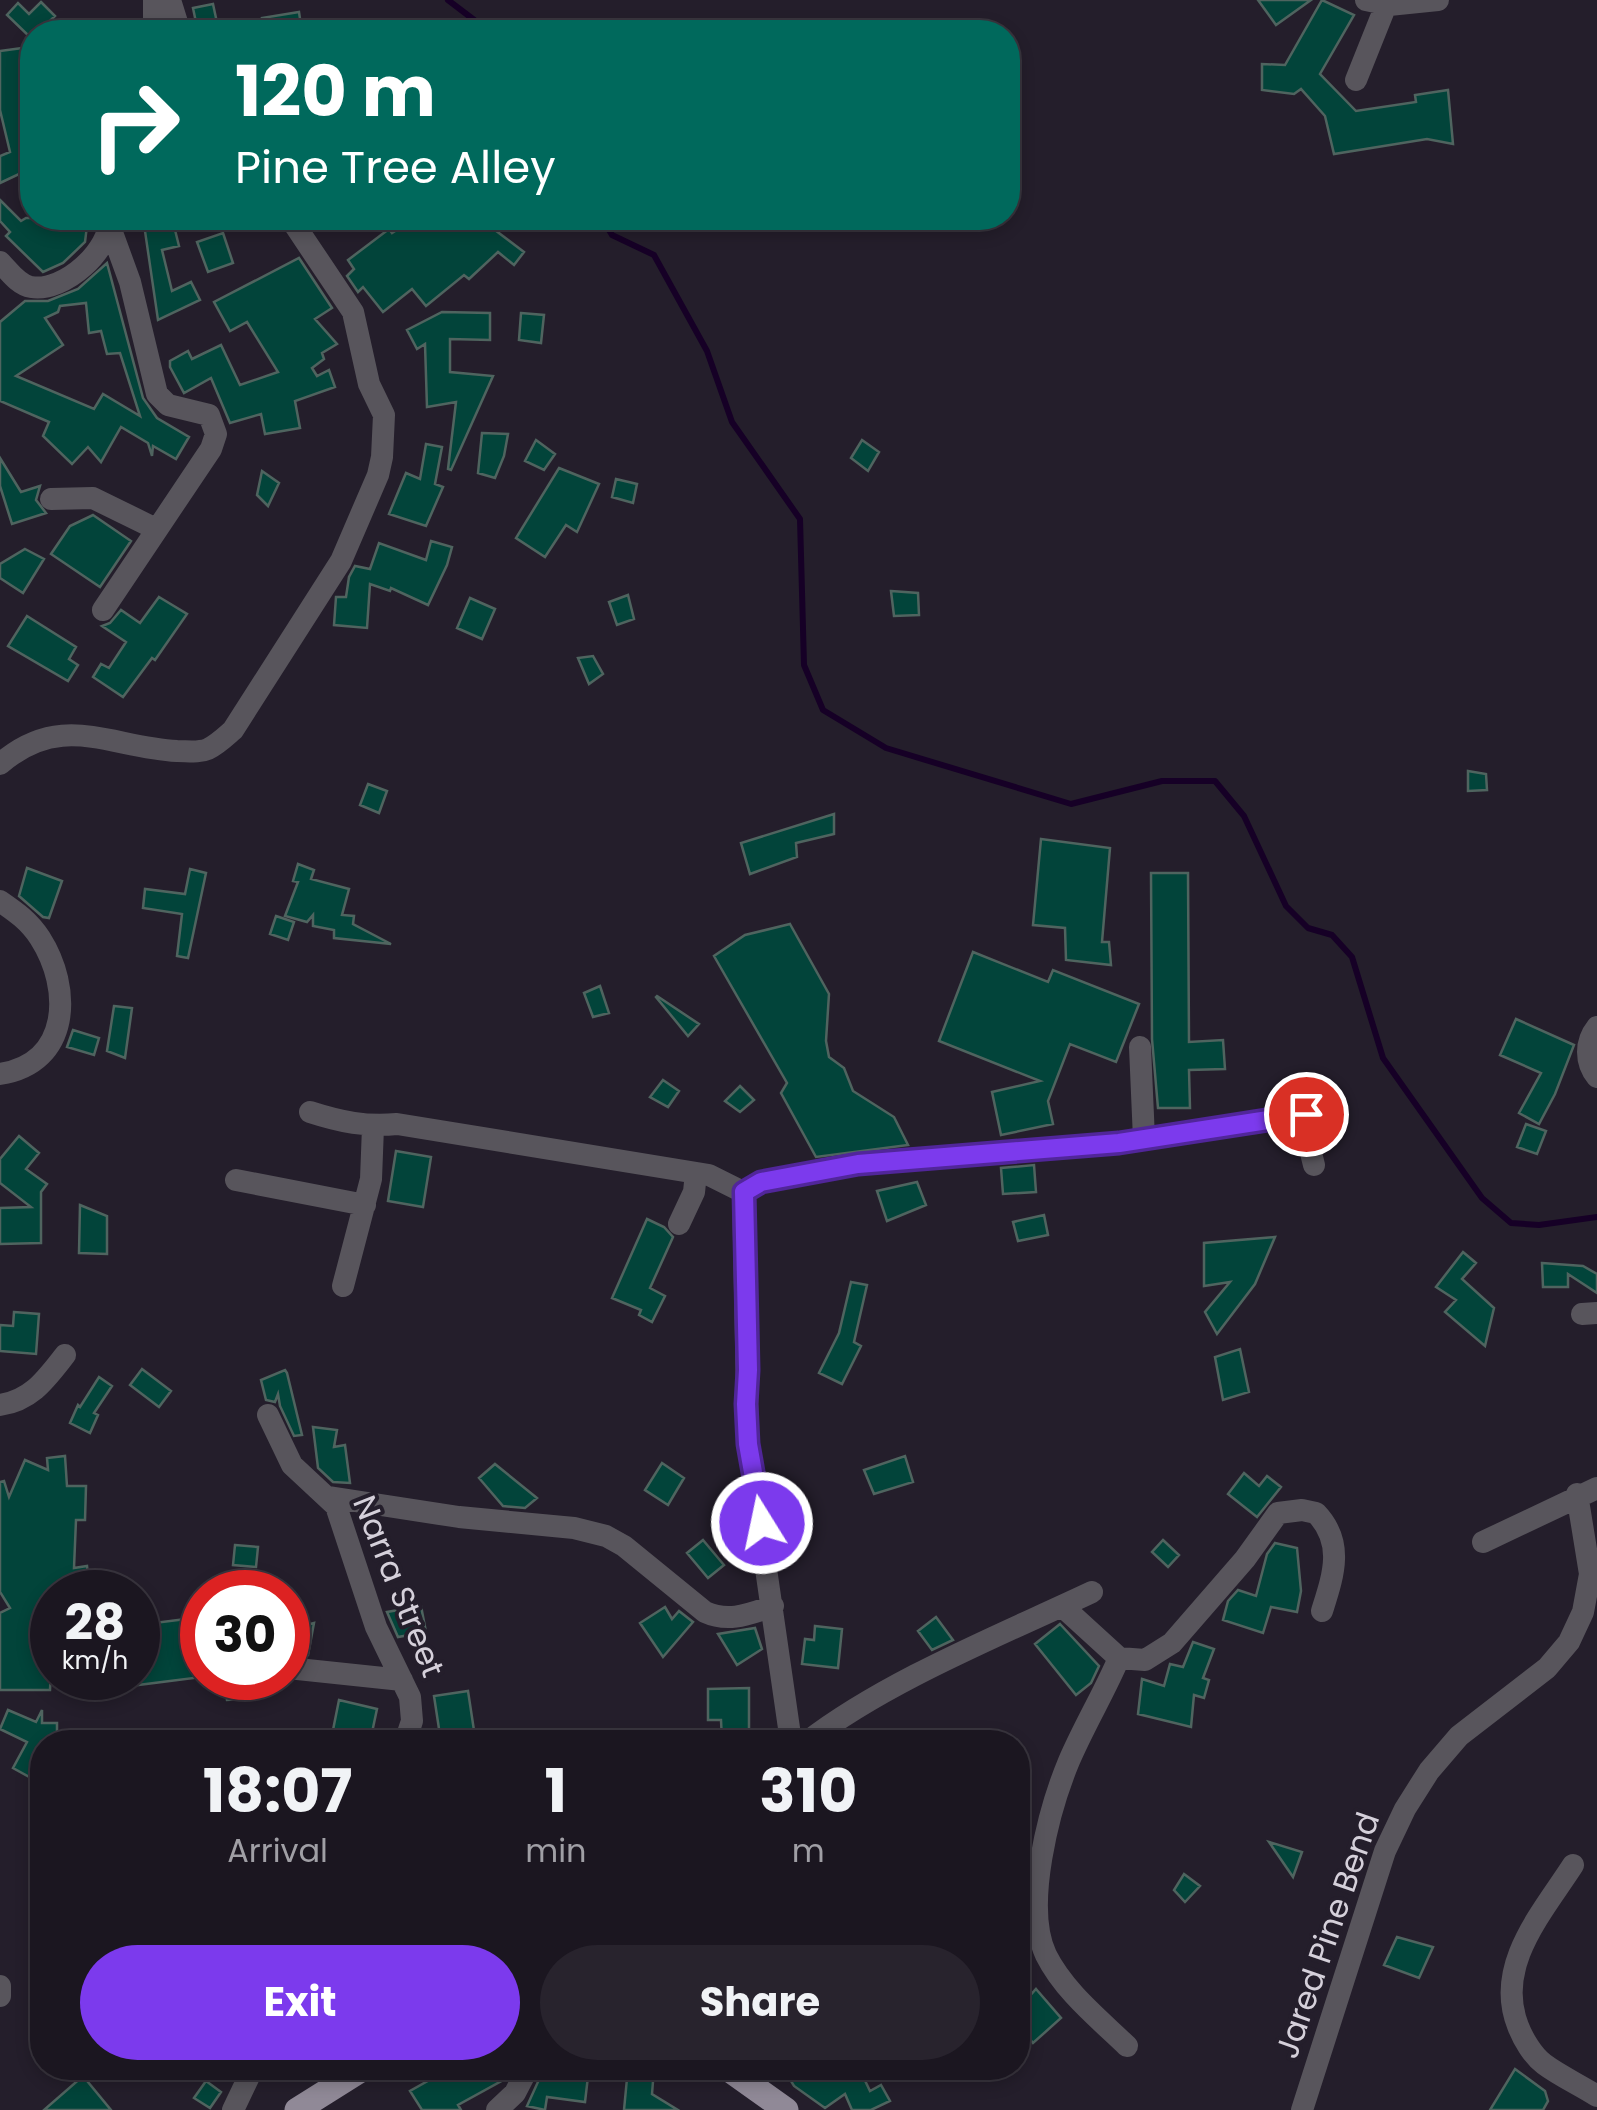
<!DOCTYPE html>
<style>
body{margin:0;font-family:Poppins,sans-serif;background:#28232d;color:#f1f3f6;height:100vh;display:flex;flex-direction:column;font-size:38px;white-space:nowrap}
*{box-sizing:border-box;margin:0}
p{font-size:32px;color:#a09fa5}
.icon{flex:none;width:55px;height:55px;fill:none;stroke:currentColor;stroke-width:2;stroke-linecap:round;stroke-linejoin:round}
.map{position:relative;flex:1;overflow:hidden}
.drawer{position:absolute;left:30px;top:1730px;width:1000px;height:350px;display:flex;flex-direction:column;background:#1b1620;border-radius:40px;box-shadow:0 5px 15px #0003,0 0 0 2px #39353e}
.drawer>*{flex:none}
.hud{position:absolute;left:20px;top:20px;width:1000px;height:210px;border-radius:40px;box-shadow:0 5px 15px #0003,0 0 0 2px #39353e;background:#00695c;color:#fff;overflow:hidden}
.speed{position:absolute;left:30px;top:1570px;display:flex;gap:20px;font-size:50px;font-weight:700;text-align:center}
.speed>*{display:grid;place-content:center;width:130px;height:130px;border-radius:50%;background:#1b1620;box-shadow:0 5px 15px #0003,0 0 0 2px #39353e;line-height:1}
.speed small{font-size:25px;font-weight:400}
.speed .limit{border:15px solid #d22;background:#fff;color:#111}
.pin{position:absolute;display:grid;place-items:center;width:85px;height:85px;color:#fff;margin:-42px;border:5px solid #fff;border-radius:50%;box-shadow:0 2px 10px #0007}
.me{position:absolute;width:110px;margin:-55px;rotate:350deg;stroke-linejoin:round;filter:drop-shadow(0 0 8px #0008)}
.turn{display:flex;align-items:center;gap:35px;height:210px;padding:0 50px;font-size:45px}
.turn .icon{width:130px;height:130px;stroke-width:2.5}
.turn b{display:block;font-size:70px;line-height:85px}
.eta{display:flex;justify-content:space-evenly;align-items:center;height:170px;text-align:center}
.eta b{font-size:60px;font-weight:700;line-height:70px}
.cta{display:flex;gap:20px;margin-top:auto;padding:20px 50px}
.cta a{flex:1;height:115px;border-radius:60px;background:#7c3aed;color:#fff;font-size:40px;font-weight:700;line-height:115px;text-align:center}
.cta a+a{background:#28232d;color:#f1f3f6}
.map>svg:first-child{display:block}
</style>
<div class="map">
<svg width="1597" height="2110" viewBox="0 0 1597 2110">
<rect width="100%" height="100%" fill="#241e2b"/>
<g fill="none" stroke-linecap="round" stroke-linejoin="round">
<!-- stream -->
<path stroke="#160026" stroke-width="6" d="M448 0 490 32
M602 218 612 235 654 255 707 351 732 422 800 519 804 665 823 710 886 748 1071 804 1162 781H1215L1244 816 1286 906 1308 928 1332 935 1352 957 1383 1058 1482 1198 1511 1223 1539 1225 1597 1217"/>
</g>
<!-- building -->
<path fill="#02443a" stroke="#4f645f" stroke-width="2.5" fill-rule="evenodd" d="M1258 0H1311L1276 25Z
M1322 0 1354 15 1320 74 1356 111 1416 102 1415 95 1448 90 1453 144 1427 139 1334 154 1325 116 1301 89 1294 94 1262 90V64L1285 65Z
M41 2 55 16 39 32H32V39L7 15 18 3 29 14Z
M213 4 219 32H198L193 8Z
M299 12 302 32H264L262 18Z
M30 47 32 168 0 183V156L10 152 0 110V51Z
M0 200 21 221 26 218H88L85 242 63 263 43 272 6 236 10 232 0 221Z
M139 218H172L179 246 162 250 172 291 191 282 200 300 158 320 145 231Z
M415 218H479L524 252 514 265 498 252 469 279 464 275 426 306 412 289 383 312 363 287 358 292 347 276 354 269 348 260 389 229 392 233Z
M223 233 233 263 208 272 197 242Z
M299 258 332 308 315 319 337 344 322 353 324 359 312 368 317 376 329 370 335 387 295 401 300 428 265 434 261 414 230 423 211 378 184 393 170 367V361L188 351 192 359 221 345 240 385 278 372 247 322 230 331 214 302Z
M107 263 143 398 157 418 189 437 176 459 153 446 152 456 148 443 121 427 101 462 88 447 72 464 43 436 49 422 0 401V322L25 301H48L78 289ZM86 303 89 333 101 331 107 354 120 353 140 416 103 394 94 409 16 376 63 345 45 318 58 312 60 306Z
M442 312 490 313V340L450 339V372L493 376 451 470 448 469 456 402 427 407 425 344 417 349 407 330Z
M521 313 544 315 541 343 519 340Z
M482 433 508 434 504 456 495 478 478 473Z
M536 440 555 454 544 470 525 461Z
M862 440 879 452 868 471 851 458Z
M426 444 442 447 435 484 443 487 426 526 389 514 406 473 420 479Z
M0 458 21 492 40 486 36 500 46 513 12 524 0 486Z
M559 468 599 484 577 532 566 525 545 557 516 538Z
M262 471 279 483 268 506 257 495Z
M616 479 637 484 633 503 612 497Z
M93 515 131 541 100 587 51 554 70 526Z
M431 541 452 547 447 565 428 605 391 588 390 591 370 584 367 628 334 625 336 597H346L349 577 355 566 370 569 379 543 426 560Z
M25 549 44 559 23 593 0 578V564Z
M891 591 918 593 919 615 894 616Z
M628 595 634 619 617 625 609 602Z
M159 597 187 614 155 660 152 658 123 697 93 677 101 664 109 668 126 642 102 626 110 623 121 610 140 623Z
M470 598 495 609 482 639 457 628Z
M27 616 76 647 69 659 78 665 68 681 8 646Z
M593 656 603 674 589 684 578 658Z
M1468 771 1486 774 1487 790 1468 791Z
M368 784 387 791 379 813 360 805Z
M834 814V834L796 843 797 857 750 874 741 843Z
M1041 839 1110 848 1102 942H1109L1111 965 1066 960 1065 928 1033 925Z
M298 864 314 870 311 879 349 889 342 915 354 916 353 924 391 944 334 938V930L313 926V915L307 922 285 916 298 882 293 881Z
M27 868 62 881 49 918 43 917 19 896Z
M190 869 206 873 188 958 177 956 182 914 143 908 145 889 185 894Z
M1151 873H1188L1189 1042 1223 1040 1225 1069 1189 1070 1190 1108H1158L1152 1039Z
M276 916 294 922 288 940 270 934Z
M790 924 829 994 826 1041 829 1057 844 1068 853 1091 894 1117 908 1145 816 1157 781 1093 787 1083 714 956 745 935Z
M973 952 1048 982 1053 970 1139 1004 1116 1062 1070 1044 1048 1101 1053 1124 1001 1135 992 1092 1040 1081 939 1041Z
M600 986 609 1013 593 1017 584 993Z
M657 996 699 1024 688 1036 656 997Z
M114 1006 132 1008 125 1058 107 1051Z
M1516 1019 1574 1045 1555 1094 1539 1124 1519 1113 1541 1073 1500 1055Z
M73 1030 99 1038 94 1055 67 1047Z
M663 1080 679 1091 668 1107 650 1097Z
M740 1086 754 1100 740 1112 725 1101Z
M1526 1124 1546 1131 1537 1154 1517 1147Z
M19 1136 39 1153 26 1169 47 1184 41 1192V1243L0 1244V1208L31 1207 0 1183V1159Z
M396 1151 431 1157 423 1207 388 1201Z
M1034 1165 1036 1192 1003 1194 1001 1168Z
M917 1182 926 1205 887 1221 877 1191Z
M80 1205 107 1216V1254L79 1253Z
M1044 1215 1048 1235 1018 1241 1013 1222Z
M647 1219 664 1227 673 1237 650 1288 665 1296 652 1322 639 1315 641 1310 612 1298Z
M1275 1237 1255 1284 1217 1334 1205 1312 1230 1282 1204 1286V1243Z
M1463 1252 1476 1263 1462 1279 1494 1308 1485 1346 1445 1312 1456 1300 1436 1287Z
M1542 1263 1583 1266 1597 1274V1293L1568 1274V1287H1543Z
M851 1282 867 1285 854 1342 861 1346 842 1384 819 1373 839 1333Z
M14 1312 39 1314 36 1354 0 1351V1325L13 1326Z
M1240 1349 1249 1392 1223 1400 1215 1357Z
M142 1369 171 1391 159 1407 130 1385Z
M285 1370 287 1373 302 1435 294 1436 280 1406 278 1394 275 1402 266 1400 261 1380Z
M99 1377 112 1386 94 1413 98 1415 90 1433 70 1423 78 1405 80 1407Z
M313 1427 337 1430 334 1447 345 1445 350 1483 333 1482 318 1468Z
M65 1456 67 1486H86L85 1520H76L74 1568 87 1566 89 1585 52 1592 46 1597 47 1612 35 1643 52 1645 50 1690H0V1613L10 1608 0 1592V1482L4 1481 9 1497 25 1460 48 1470 47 1458Z
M905 1456 913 1482 874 1494 864 1470Z
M662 1463 684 1478 668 1505 645 1490Z
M495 1464 537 1498 525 1508 503 1506 479 1478Z
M1244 1473 1259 1486 1267 1476 1281 1487 1257 1517 1228 1494Z
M703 1540 724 1565 708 1578 687 1553Z
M1163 1540 1179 1555 1168 1567 1152 1552Z
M1275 1543 1297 1548 1301 1591 1297 1612 1271 1607 1263 1633 1223 1620 1228 1601 1238 1590 1256 1596 1267 1554Z
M235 1545 258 1547 256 1567 233 1565Z
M421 1606 426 1632 398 1637 387 1612Z
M665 1607 672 1619 679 1611 693 1622 663 1657 640 1623Z
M202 1617V1677L138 1685V1625Z
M936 1617 953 1640 932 1650 918 1631Z
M314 1623 308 1655 288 1653V1630Z
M1060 1624 1099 1666 1091 1683 1076 1695 1035 1644Z
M815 1626 842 1629 838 1668 802 1664 805 1639 814 1640Z
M755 1628 762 1649 737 1665 718 1634Z
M1193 1642 1214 1649 1203 1678 1209 1680 1204 1698 1194 1695 1191 1727 1138 1714 1142 1679 1164 1686 1170 1664 1183 1667Z
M224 1678H240L243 1699 227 1700Z
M749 1688V1740L722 1741 721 1720H708V1689Z
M468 1691 475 1737 441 1742 434 1696Z
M339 1700 377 1709 370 1742 332 1735Z
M8 1710 36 1722 42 1710V1723H57V1742H42V1784L13 1768 27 1742 0 1729Z
M1269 1842 1302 1852 1293 1877Z
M1184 1874 1200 1886 1185 1902 1174 1890Z
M1397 1937 1433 1947 1419 1978 1384 1965Z
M1036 1989 1061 2018 1033 2043 1018 2024V2009Z
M451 2068H511L505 2079 458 2105 461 2110H422L410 2091Z
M551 2068H589L585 2102 547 2097 545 2110 527 2106 542 2073 550 2074Z
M628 2068 654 2069 652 2094 678 2110H624Z
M783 2068H810L815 2078 831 2068H859L870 2091 881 2085 890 2101 871 2110H852L845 2094 825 2108 794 2086Z
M1515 2069 1545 2091 1548 2101 1543 2110H1490Z
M83 2076 111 2110H44Z
M206 2081 221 2092 210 2108 194 2098Z"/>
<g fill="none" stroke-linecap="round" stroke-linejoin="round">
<!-- minor -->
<path stroke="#58555c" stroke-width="22" d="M170 0 180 32
M1366 0 1389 5 1438 0
M154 32V0
M1356 80 1388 0
M0 262C9 271 18 285 31 287 64 293 112 249 109 218
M51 499 93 498 156 529
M103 610 211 449 216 434 209 415 168 405 157 394 130 282 110 227
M0 764C61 711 109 747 177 751 188 751 199 753 208 749 218 744 225 737 233 730L341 561 378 475 382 457 384 415 369 384 353 312 290 218
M0 901C16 912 29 921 40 938 72 988 71 1063 0 1074
M1597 1027C1585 1042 1585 1062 1597 1077
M1140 1047 1144 1139
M1312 1092C1305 1118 1307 1139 1314 1165
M310 1112C341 1122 366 1127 397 1124L709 1175 743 1192
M236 1180 365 1205
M679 1224 694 1192 696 1173
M343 1286 371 1179 373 1127
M1582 1314 1597 1313
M0 1405C32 1400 46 1379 65 1355
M268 1415 292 1465 336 1506 376 1627 410 1697 412 1721 405 1742
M329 1497 459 1517 574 1528 606 1536 624 1546 705 1612C729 1623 749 1614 773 1606
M1483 1542 1597 1488
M1062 1606 1119 1658C1104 1693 1084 1726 1069 1761 1049 1809 1023 1906 1046 1955 1064 1991 1098 2018 1127 2046
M1119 1658 1145 1660 1172 1643 1245 1559 1278 1513 1302 1510 1316 1513C1345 1543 1333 1576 1322 1611
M288 1668 402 1680
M791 1742 748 1444 743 1192 761 1182 858 1164 1119 1143 1306 1114
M807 1742C886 1681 1001 1635 1092 1592
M1573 1865C1542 1913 1494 1966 1518 2026 1523 2039 1533 2056 1544 2064 1560 2076 1580 2085 1597 2096
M0 1986V1996
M233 2110 253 2068
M497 2110 515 2093 528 2068
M1302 2110 1385 1851 1405 1809 1429 1771 1459 1736 1547 1668 1569 1642 1583 1612 1590 1574 1577 1494"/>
<!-- primary -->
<path stroke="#908997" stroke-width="25" d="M727 2068 786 2110
M297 2110 364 2068"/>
</g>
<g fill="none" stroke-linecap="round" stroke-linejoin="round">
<defs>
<path id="route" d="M762 1523 748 1444 746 1404 748 1370 744 1192 761 1182 858 1164 1119 1143 1306 1114"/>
</defs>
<!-- route casing -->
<use href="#route" stroke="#51269a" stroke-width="25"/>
<!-- route -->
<use href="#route" stroke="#7c3aed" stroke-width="18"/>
</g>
<g text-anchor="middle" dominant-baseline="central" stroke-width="8" stroke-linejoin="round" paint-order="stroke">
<!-- street labels -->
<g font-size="32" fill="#d5d0da" stroke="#241e2b">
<text transform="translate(399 1586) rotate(68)">Narra Street</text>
<text transform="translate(1327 1935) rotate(-71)">Jared Pine Bend</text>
</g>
</g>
</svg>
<div class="speed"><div>28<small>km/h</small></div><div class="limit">30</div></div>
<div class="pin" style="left:1306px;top:1114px;background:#d93025"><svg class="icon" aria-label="arrive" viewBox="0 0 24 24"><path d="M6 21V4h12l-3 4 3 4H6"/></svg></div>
<svg class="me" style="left:762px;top:1523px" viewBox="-20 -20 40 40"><circle r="17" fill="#7c3aed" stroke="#fff" stroke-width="3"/><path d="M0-11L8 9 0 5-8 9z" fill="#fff"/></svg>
<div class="hud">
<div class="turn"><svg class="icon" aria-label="right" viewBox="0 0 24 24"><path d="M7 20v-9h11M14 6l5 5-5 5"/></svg><div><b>120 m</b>Pine Tree Alley</div></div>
</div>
<section class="drawer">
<div class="eta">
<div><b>18:07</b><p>Arrival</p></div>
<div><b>1</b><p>min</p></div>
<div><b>310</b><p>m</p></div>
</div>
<div class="cta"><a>Exit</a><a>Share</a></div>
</section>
</div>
